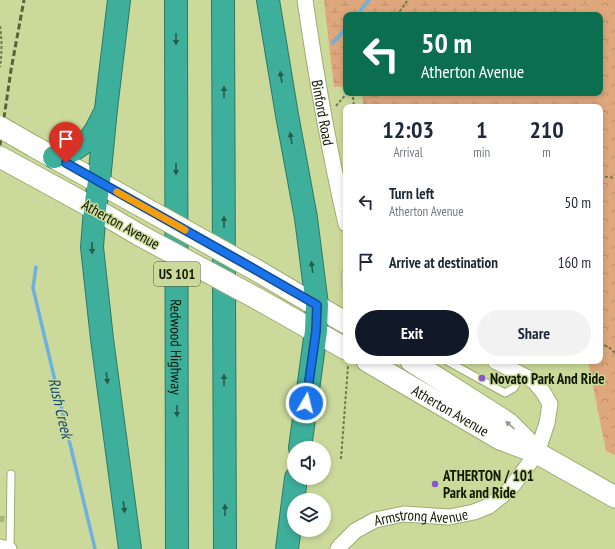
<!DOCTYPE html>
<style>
body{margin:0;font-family:"PT Sans Narrow",sans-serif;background:#f2f2f3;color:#1f2937;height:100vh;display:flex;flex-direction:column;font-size:15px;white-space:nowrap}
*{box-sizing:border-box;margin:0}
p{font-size:13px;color:#747a83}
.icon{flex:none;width:22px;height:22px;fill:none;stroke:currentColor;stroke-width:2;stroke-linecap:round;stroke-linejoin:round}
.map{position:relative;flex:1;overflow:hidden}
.side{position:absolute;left:343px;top:104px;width:260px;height:260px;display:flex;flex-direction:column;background:#fff;border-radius:8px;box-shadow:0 2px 6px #0003}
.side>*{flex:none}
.top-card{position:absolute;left:343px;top:12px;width:260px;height:84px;border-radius:8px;box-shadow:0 2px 6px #0003;background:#0b6e4f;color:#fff;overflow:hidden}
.tools{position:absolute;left:287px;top:441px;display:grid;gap:8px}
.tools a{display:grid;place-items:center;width:44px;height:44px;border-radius:50%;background:#fff;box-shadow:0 2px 6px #0003;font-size:20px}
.pin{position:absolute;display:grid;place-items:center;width:34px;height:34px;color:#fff;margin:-41px -17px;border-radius:50% 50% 50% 0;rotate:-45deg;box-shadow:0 0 4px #0007}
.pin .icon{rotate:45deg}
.me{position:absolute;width:44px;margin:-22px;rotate:8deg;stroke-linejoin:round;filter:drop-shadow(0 0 3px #0008)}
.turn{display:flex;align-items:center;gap:14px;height:84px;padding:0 12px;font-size:18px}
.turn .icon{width:52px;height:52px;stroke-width:2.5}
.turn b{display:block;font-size:28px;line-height:34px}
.eta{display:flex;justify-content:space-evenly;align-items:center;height:68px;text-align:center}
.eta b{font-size:24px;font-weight:600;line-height:28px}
.cta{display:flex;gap:8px;margin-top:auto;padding:8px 12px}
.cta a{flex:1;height:46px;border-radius:24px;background:#111827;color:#fff;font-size:16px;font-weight:600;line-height:46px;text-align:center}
.cta a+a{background:#f2f2f3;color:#1f2937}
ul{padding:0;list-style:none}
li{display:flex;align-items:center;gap:12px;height:60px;padding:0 12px}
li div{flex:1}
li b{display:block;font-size:15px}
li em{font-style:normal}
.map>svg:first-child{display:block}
</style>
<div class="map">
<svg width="615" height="549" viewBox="0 0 615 549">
<defs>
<pattern id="forest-crowns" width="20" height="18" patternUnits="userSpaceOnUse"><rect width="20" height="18" fill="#dea77c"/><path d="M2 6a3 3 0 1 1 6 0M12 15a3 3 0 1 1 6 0" fill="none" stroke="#be8f6a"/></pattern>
<pattern id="wetland-marsh" width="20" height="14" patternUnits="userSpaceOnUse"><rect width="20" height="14" fill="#dea77c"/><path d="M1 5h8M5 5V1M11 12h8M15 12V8" fill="none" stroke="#be8f6a"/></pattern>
</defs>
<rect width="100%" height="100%" fill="#cbda9b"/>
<!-- forest -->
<path fill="url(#forest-crowns)" d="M592 0H615V455L606 451 588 361H600V107H363V105L392 93H600V15H570Z"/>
<!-- wetland -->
<path fill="url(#wetland-marsh)" d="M324 0H592L570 15H346V86L334 87Z
M362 93H392L363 105Z"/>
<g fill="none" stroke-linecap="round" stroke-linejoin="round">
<!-- stream -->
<path stroke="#6fb1dd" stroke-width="3.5" d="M357 15 369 0
M333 43 346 28
M36 267 33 288 95 549"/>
</g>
<!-- building -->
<path fill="#a8b772" d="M0 516H5L4 522H0Z"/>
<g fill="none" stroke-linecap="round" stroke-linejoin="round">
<defs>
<path id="lane" d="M346 273V286
M447 361 505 393 514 388 521 374
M10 549 11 474"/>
<g id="street">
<path id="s1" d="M305 0C316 76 329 150 346 224"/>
<path d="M0 547 9 549"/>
<path id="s2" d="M338 549 340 546 355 531 375 520 404 514 449 517 474 512 489 506 510 489 537 453 547 423 550 404 543 392 534 381 495 361"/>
</g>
<g id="secondary">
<path d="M33 146 141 206"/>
<path d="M0 157 95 209 141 236"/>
<path d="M256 270 346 323"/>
<path d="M256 298 346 349"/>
<path id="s3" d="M367 361 500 439 537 453 615 497"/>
<path d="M411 361 508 423 533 448"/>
</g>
<g id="highway">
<path d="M119 0 106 109 99 181 95 209 92 247 102 339 130 549"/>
<path id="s4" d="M176 0 177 549"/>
<path d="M223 0 225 549"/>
<path d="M268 0 287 115 306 218 317 305 316 331 300 448"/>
<path d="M54 157 70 152 90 139 96 130 103 116"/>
<path d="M287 549 296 478"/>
</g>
</defs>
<!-- lane casing -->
<use href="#lane" stroke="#9fad71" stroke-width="9"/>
<!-- street casing -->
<use href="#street" stroke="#9fad71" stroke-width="17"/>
<!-- secondary casing -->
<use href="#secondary" stroke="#9fad71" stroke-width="23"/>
<!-- highway casing -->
<use href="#highway" stroke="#2f7a65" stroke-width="24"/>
<!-- path -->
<path stroke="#707a4f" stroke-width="2" stroke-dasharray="3 2" stroke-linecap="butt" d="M396 15 400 11 408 0
M0 26C2 40 2 53 0 67
M350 93 353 97 354 107
M336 106 347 93
M600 176 615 178
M600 343 610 348 615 353
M341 459 348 366"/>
<!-- lane -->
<use href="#lane" stroke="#fff" stroke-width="7"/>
<!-- street -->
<use href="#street" stroke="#fff" stroke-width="15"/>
<!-- secondary -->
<use href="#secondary" stroke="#fff" stroke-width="21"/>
<!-- highway -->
<use href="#highway" stroke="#3eaf9b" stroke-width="22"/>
<!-- rail -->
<path stroke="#59623c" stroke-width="3" stroke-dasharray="6 3" stroke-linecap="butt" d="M0 145 11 70 24 0"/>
<defs>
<path id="secondary-bridge" d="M0 127 33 146
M141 206 256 270
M141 236 256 298"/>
</defs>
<!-- secondary-bridge casing -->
<use href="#secondary-bridge" stroke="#9fad71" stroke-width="23" stroke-linecap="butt"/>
<!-- secondary-bridge -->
<use href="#secondary-bridge" stroke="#fff" stroke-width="21"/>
</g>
<!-- one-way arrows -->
<defs><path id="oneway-solid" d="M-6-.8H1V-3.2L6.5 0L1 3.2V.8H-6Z"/></defs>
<g fill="#275c47">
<use href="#oneway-solid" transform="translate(176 39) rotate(90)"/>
<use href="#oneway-solid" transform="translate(281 77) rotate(-99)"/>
<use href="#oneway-solid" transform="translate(224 92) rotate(-90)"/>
<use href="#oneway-solid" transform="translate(291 138) rotate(-100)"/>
<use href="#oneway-solid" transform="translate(176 169) rotate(90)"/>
<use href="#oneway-solid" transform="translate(224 222) rotate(-90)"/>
<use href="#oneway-solid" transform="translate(92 248) rotate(88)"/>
<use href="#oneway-solid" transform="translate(312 267) rotate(-97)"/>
<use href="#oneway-solid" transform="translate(107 378) rotate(83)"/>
<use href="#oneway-solid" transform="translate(224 380) rotate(-90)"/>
<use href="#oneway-solid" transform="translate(177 411) rotate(90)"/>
<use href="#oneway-solid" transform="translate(124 507) rotate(82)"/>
<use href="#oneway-solid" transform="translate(225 510) rotate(-90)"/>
</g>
<use fill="#95988d" href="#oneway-solid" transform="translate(510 425) rotate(-138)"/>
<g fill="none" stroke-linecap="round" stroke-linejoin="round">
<defs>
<path id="route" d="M66 163 256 270 317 305 316 331 306 403"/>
</defs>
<!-- route casing -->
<use href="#route" stroke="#114b97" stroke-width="10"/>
<!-- route -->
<use href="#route" stroke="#1a73e8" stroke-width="7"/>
<!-- slow -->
<path stroke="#f59e0b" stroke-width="7" d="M117 192 185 230"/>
</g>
<!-- markers -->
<g fill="#8757d0" stroke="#cbda9b" stroke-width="1.5">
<circle cx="482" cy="378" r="4"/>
<circle cx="435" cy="484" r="4"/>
</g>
<g text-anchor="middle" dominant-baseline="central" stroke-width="3" stroke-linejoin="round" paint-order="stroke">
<!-- shield labels -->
<rect fill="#cbda9b" stroke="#4b5330" stroke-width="1" x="154" y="262" width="46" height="24" rx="3"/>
<g font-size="14" font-weight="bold" fill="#141902">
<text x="177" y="274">US 101</text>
</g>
<!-- street labels -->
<g font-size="15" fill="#141902" stroke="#cbda9b">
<text stroke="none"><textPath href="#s1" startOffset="114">Binford Road</textPath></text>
<text transform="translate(121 224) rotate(29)">Atherton Avenue</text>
<text stroke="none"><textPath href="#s4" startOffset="347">Redwood Highway</textPath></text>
<text stroke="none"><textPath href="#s3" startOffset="97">Atherton Avenue</textPath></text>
<text stroke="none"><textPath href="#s2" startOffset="94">Armstrong Avenue</textPath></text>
</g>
<!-- poi labels -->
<g font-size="15" font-weight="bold" fill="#141902" stroke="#cbda9b" text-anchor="start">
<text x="490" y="378">Novato Park And Ride</text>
<text x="443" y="475">ATHERTON / 101<tspan x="443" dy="17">Park and Ride</tspan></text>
</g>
<!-- water labels -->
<g font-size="16" font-style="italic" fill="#184b69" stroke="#cbda9b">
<text transform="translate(61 408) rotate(77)">Rush Creek</text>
</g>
</g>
</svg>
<div class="tools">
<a><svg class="icon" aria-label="sound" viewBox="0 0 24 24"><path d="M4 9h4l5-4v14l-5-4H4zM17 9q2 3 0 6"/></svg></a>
<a><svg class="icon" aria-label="layers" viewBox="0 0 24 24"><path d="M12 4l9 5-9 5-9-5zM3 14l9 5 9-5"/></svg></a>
</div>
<div class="pin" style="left:66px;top:163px;background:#d93025"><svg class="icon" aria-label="arrive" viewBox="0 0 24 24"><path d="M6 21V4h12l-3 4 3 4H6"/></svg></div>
<svg class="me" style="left:306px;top:403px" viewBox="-20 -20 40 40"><circle r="17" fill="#1a73e8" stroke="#fff" stroke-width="3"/><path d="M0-11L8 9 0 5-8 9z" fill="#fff"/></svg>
<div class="top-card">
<div class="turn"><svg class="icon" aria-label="left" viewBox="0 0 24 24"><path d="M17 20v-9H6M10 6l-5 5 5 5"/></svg><div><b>50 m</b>Atherton Avenue</div></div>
</div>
<section class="side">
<div class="eta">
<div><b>12:03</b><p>Arrival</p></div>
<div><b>1</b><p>min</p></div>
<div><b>210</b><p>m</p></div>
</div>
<ul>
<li><svg class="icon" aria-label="left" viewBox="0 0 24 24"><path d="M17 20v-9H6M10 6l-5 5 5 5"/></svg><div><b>Turn left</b><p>Atherton Avenue</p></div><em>50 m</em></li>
<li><svg class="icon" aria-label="arrive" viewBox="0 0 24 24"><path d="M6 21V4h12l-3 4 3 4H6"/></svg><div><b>Arrive at destination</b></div><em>160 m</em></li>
</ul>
<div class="cta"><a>Exit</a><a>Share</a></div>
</section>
</div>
